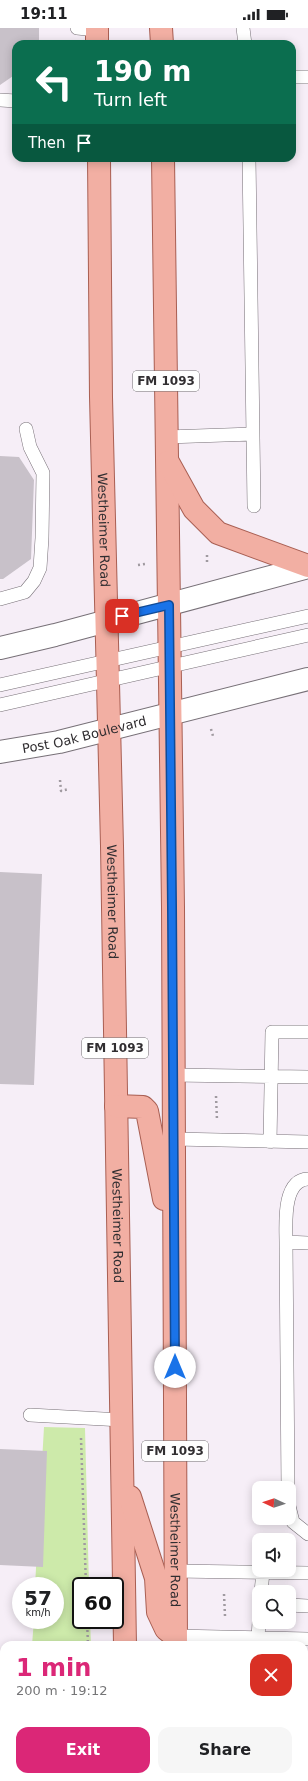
<!DOCTYPE html>
<meta charset="utf-8">
<style>
body{margin:0;font-family:"DejaVu Sans",sans-serif;background:#f6f6f6;color:#202124;height:100vh;display:flex;flex-direction:column;font-size:15px;white-space:nowrap}
*{box-sizing:border-box;margin:0}
p{font-size:13px;color:#757577}
.icon{flex:none;width:22px;height:22px;fill:none;stroke:currentColor;stroke-width:2;stroke-linecap:round;stroke-linejoin:round}
.map{position:relative;flex:1;overflow:hidden}
.side{position:absolute;left:0px;top:1613px;width:308px;height:140px;display:flex;flex-direction:column;background:#fff;border-radius:12px 12px 0 0;box-shadow:0 2px 10px #0003}
.side>*{flex:none}
.guide{position:absolute;left:12px;top:12px;width:284px;height:122px;border-radius:12px;box-shadow:0 2px 10px #0003;background:#0b6e4f;color:#fff;overflow:hidden}
.needle{width:26px;rotate:273deg}
.buttons{position:absolute;left:252px;top:1453px;display:grid;gap:8px}
.buttons a{display:grid;place-items:center;width:44px;height:44px;border-radius:8px;background:#fff;box-shadow:0 2px 10px #0003;font-size:20px}
.speed{position:absolute;left:12px;top:1549px;display:flex;gap:8px;font-size:20px;font-weight:700;text-align:center}
.speed>*{display:grid;place-content:center;width:52px;height:52px;border-radius:50%;background:#fff;box-shadow:0 2px 10px #0003;line-height:1}
.speed small{font-size:10px;font-weight:400}
.speed .limit{border:2px solid #111;border-radius:6px;background:#fff;color:#111}
.pin{position:absolute;display:grid;place-items:center;width:34px;height:34px;color:#fff;margin:-17px;border-radius:8px;box-shadow:0 2px 6px #0006}
.me{position:absolute;width:44px;margin:-22px;rotate:0deg;stroke-linejoin:round;filter:drop-shadow(0 0 3px #0008)}
.turn{display:flex;align-items:center;gap:14px;height:84px;padding:0 16px;font-size:18px}
.turn .icon{width:52px;height:52px;stroke-width:2.5}
.turn b{display:block;font-size:28px;line-height:34px}
.then{display:flex;align-items:center;height:38px;padding:0 16px;background:#0003;gap:8px;font-size:15px}
.round{display:grid;place-items:center;flex:none;width:42px;height:42px;border-radius:12px;background:#f6f6f6}
.overview{display:flex;align-items:center;justify-content:space-between;height:68px;padding:0 16px}
h1{font-size:24px;font-weight:700;line-height:30px;color:#db2777}
.button{display:flex;gap:8px;margin-top:auto;padding:8px 16px}
.button a{flex:1;height:46px;border-radius:12px;background:#db2777;color:#fff;font-size:16px;font-weight:700;line-height:46px;text-align:center}
.button a+a{background:#f6f6f6;color:#202124}
.status{display:flex;justify-content:space-between;align-items:center;height:28px;padding:0 20px;background:#fff;direction:ltr}
.status svg{height:11px;fill:currentColor}
.map>svg:first-child{display:block}
</style>
<div class="status"><b>19:11</b><svg viewBox="0 0 49 12"><path d="M0 12V9h3v3zM5 12V6h3v6zM10 12V3h3v9zM15 12V0h3v12zM26 1h20v11H26zM47 4h2v5h-2z"/></svg></div>
<div class="map">
<svg width="308" height="1753" viewBox="0 0 308 1753">
<rect width="100%" height="100%" fill="#f6eef7"/>
<!-- green -->
<path fill="#cdeaaa" d="M44 1399 85 1400 89 1558H81V1592H90L91 1617H32L34 1592H55V1558H35Z
M25 1749H94V1753H25Z"/>
<!-- building -->
<path fill="#c8c1c9" d="M0 0H39V16H16V46L0 57Z
M0 428 19 429 34 452 31 531 3 551H0Z
M0 844 42 846 34 1057 0 1056Z
M0 1421 47 1423 43 1539 0 1537Z"/>
<g fill="none" stroke-linecap="round" stroke-linejoin="round">
<defs>
<path id="lane" d="M77 0 97 2
M243 0 245 16
M292 49H308
M0 72 16 73
M249 130 254 478
M167 409 253 406
M0 571 25 564 34 553 40 540 42 510 43 445 30 419 26 401
M0 657 308 588
M0 677 308 607
M173 1047 308 1049
M174 1111 308 1114
M270 1114 272 1004H308
M286 1214C286 1197 282 1152 308 1151
M30 1387 122 1392
M288 1460 286 1214 308 1215
M289 1478 293 1494 308 1506
M175 1543 308 1545
M261 1564 263 1544
M289 1577 308 1578
M175 1608 308 1611
M258 1610 259 1594
M304 1674H308
M304 1735H308"/>
<g id="secondary">
<path d="M0 620 55 607 308 539"/>
<path id="s1" d="M0 724 59 714 308 651"/>
</g>
<g id="primary">
<path d="M97 0V16"/>
<path d="M161 0 162 16"/>
<path id="s2" d="M99 130 101 369 112 818 125 1617"/>
<path id="s3" d="M163 130 173 879 176 1617"/>
<path d="M168 434 194 481 218 505 308 538"/>
<path d="M116 1078 143 1079 147 1083 164 1171"/>
<path d="M130 1469 156 1550 158 1584 166 1601 175 1608"/>
<path d="M127 1749V1753"/>
<path d="M181 1749V1753"/>
</g>
</defs>
<!-- lane casing -->
<use href="#lane" stroke="#777077" stroke-width="14"/>
<!-- secondary casing -->
<use href="#secondary" stroke="#777077" stroke-width="24"/>
<!-- primary casing -->
<use href="#primary" stroke="#a95f53" stroke-width="24"/>
<!-- path -->
<path stroke="#a09aa0" stroke-width="2.5" stroke-dasharray="2 3" stroke-linecap="butt" d="M207 527V535
M138 537 145 536
M211 701 213 708
M60 752 61 763 69 761
M216 1068 217 1092
M81 1410 86 1558
M224 1566 225 1588
M87 1592 88 1617
M92 1753V1749"/>
<!-- lane -->
<use href="#lane" stroke="#fff" stroke-width="13"/>
<!-- secondary -->
<use href="#secondary" stroke="#fff" stroke-width="22"/>
<!-- primary -->
<use href="#primary" stroke="#f2afa3" stroke-width="22"/>
</g>
<g fill="none" stroke-linecap="round" stroke-linejoin="round">
<defs>
<path id="route" d="M122 588 169 577 172 879 175 1339"/>
</defs>
<!-- route casing -->
<use href="#route" stroke="#114b97" stroke-width="10"/>
<!-- route -->
<use href="#route" stroke="#1a73e8" stroke-width="7"/>
</g>
<g text-anchor="middle" dominant-baseline="central" stroke-width="3.5" stroke-linejoin="round" paint-order="stroke">
<!-- shield labels -->
<g fill="#fefefe" stroke="#6e6c6e" stroke-width="1">
<rect x="133" y="343" width="66" height="20" rx="3"/>
<rect x="82" y="1010" width="66" height="20" rx="3"/>
<rect x="142" y="1413" width="66" height="20" rx="3"/>
</g>
<g font-size="12" font-weight="bold" fill="#312e31">
<text x="166" y="353">FM 1093</text>
<text x="115" y="1020">FM 1093</text>
<text x="175" y="1423">FM 1093</text>
</g>
<!-- street labels -->
<g font-size="13" fill="#312e31" stroke="#fefefe">
<text stroke="none"><textPath href="#s2" startOffset="372">Westheimer Road</textPath></text>
<text stroke="none"><textPath href="#s1" startOffset="86">Post Oak Boulevard</textPath></text>
<text stroke="none"><textPath href="#s2" startOffset="744">Westheimer Road</textPath></text>
<text stroke="none"><textPath href="#s2" startOffset="1068">Westheimer Road</textPath></text>
<text stroke="none"><textPath href="#s3" startOffset="1392">Westheimer Road</textPath></text>
</g>
</g>
</svg>
<div class="buttons">
<a><svg class="needle" viewBox="-14 -14 28 28"><path d="M0-13l5 13h-10z" fill="#e53935"/><path d="M0 13l5-13h-10z" fill="#757577"/></svg></a>
<a><svg class="icon" aria-label="sound" viewBox="0 0 24 24"><path d="M4 9h4l5-4v14l-5-4H4zM17 9q2 3 0 6"/></svg></a>
<a><svg class="icon" aria-label="search" viewBox="0 0 24 24"><circle cx="10" cy="10" r="6"/><path d="M15 15l6 6"/></svg></a>
</div>
<div class="speed"><div>57<small>km/h</small></div><div class="limit">60</div></div>
<div class="pin" style="left:122px;top:588px;background:#d93025"><svg class="icon" aria-label="arrive" viewBox="0 0 24 24"><path d="M6 21V4h12l-3 4 3 4H6"/></svg></div>
<svg class="me" style="left:175px;top:1339px" viewBox="-20 -20 40 40"><circle r="19" fill="#fff"/><path d="M0-13L10 11 0 6-10 11z" fill="#1a73e8"/></svg>
<div class="guide">
<div class="turn"><svg class="icon" aria-label="left" viewBox="0 0 24 24"><path d="M17 20v-9H6M10 6l-5 5 5 5"/></svg><div><b>190 m</b>Turn left</div></div>
<div class="then">Then<svg class="icon" aria-label="arrive" viewBox="0 0 24 24"><path d="M6 21V4h12l-3 4 3 4H6"/></svg></div>
</div>
<section class="side">
<div class="overview"><div><h1>1 min</h1><p>200 m · 19:12</p></div><a class="round" style="background:#d93025;color:#fff"><svg class="icon" aria-label="close" viewBox="0 0 24 24"><path d="M6 6l12 12M18 6L6 18"/></svg></a></div>
<div class="button"><a>Exit</a><a>Share</a></div>
</section>
</div>
